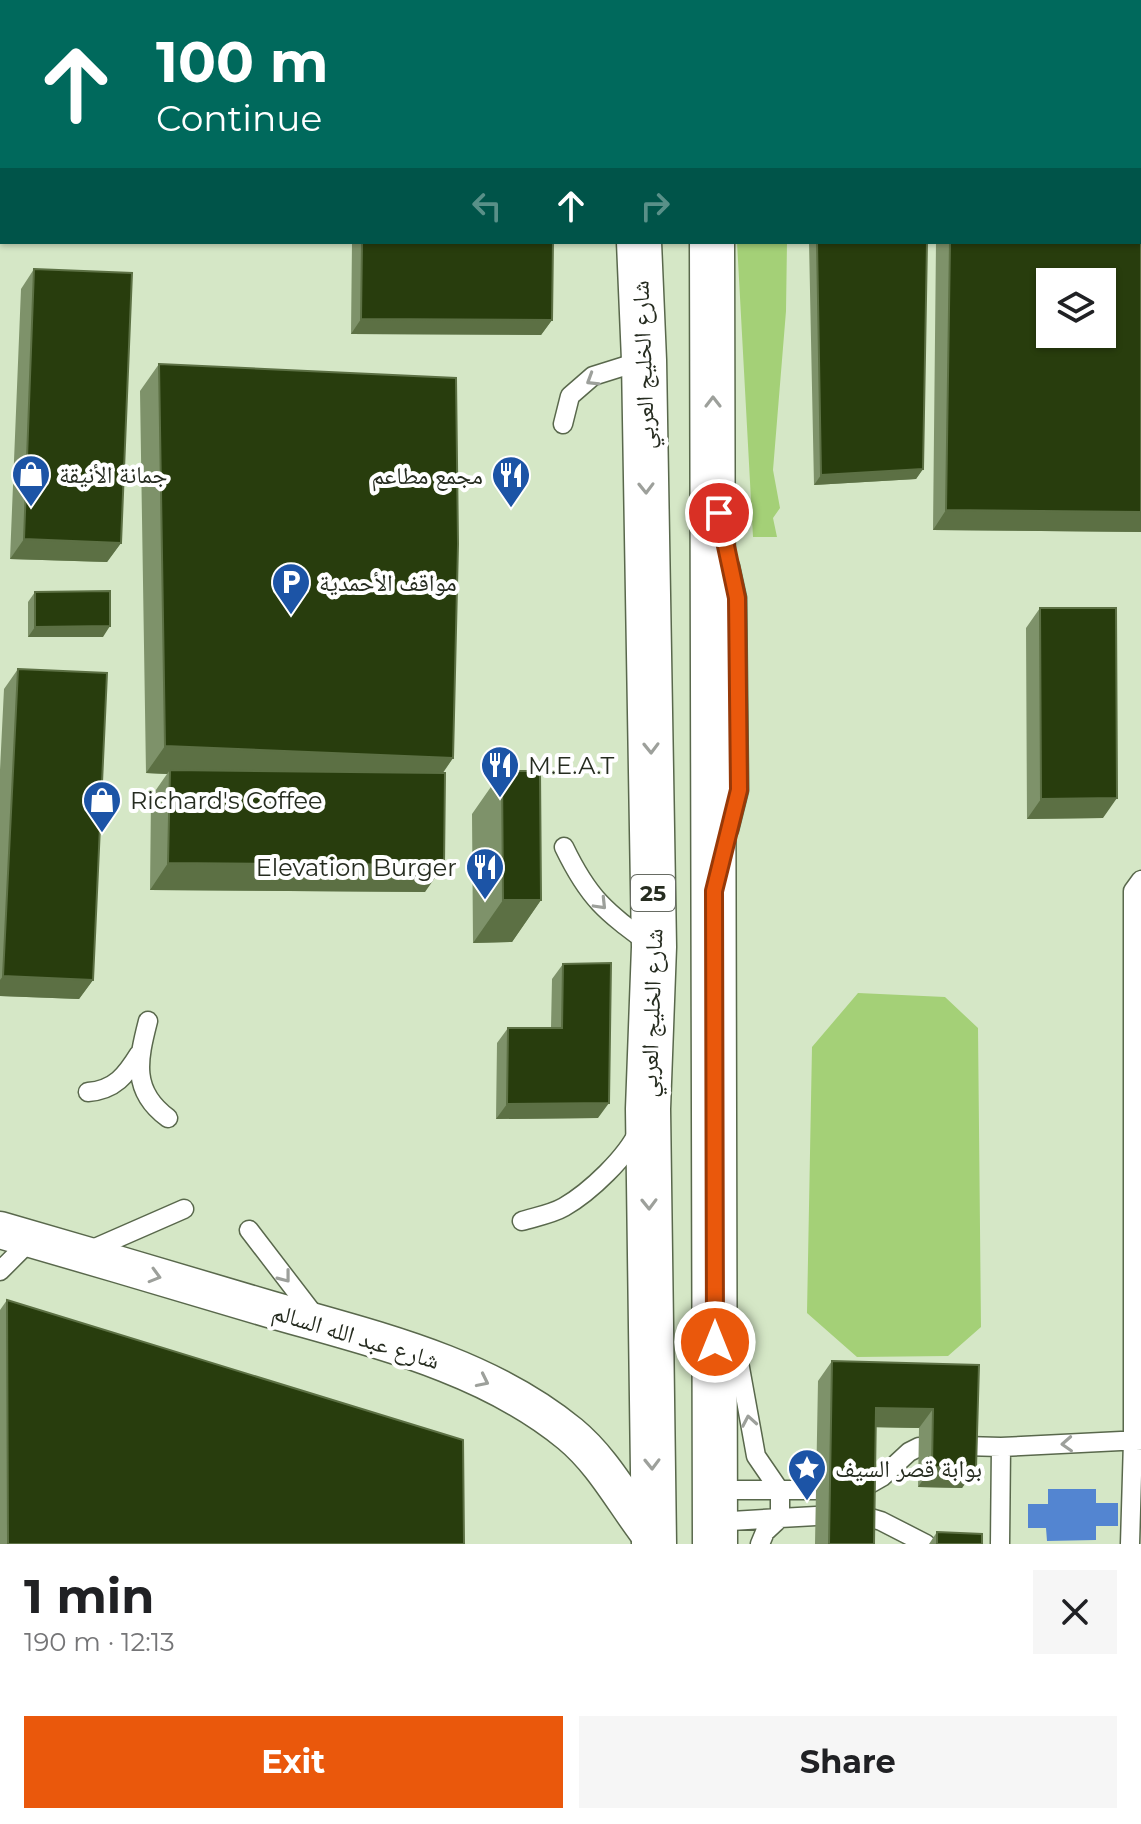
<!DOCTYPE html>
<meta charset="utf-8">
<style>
body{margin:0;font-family:Montserrat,"Noto Naskh Arabic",sans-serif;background:#f6f6f6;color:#202124;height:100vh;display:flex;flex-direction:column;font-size:30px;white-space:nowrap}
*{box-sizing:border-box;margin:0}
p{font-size:26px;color:#757577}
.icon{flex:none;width:44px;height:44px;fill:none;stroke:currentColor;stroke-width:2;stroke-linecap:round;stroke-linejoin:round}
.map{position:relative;height:1544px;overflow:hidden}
.panel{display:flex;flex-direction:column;background:#fff;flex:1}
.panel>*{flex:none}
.top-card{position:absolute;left:0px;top:0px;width:1142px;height:244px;box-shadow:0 2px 6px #0004;background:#00695c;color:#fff;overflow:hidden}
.buttons{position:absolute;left:1036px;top:268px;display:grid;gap:16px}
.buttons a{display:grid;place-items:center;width:80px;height:80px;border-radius:0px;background:#fff;box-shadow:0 2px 6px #0004;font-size:40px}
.pin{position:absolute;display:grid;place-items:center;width:68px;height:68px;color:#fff;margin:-34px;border:4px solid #fff;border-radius:50%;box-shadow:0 2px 8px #0007}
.me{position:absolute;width:88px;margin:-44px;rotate:0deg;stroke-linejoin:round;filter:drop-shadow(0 0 6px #0008)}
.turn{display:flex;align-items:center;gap:28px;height:168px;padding:0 24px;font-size:36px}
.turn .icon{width:104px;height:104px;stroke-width:2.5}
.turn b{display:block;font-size:56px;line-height:68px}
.lanes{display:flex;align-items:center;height:76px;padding:0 24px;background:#0003;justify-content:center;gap:40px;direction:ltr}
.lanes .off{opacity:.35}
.round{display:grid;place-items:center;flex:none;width:84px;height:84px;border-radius:0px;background:#f6f6f6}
.headline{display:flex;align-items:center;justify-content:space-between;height:136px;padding:0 24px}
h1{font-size:48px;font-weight:700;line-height:60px}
.button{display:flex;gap:16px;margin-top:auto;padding:16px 24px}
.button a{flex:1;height:92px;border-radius:0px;background:#ea580c;color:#fff;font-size:32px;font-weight:700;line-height:92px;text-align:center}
.button a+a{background:#f6f6f6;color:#202124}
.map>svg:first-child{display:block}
</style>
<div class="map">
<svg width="1141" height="1544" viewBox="0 0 1141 1544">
<rect width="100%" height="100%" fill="#d5e7c6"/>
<!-- green -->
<path fill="#a4d077" d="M737 242H787L786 311 773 470 780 508 773 518 777 537H753Z
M858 993 945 997 978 1028 981 1327 948 1356 857 1357 807 1313 812 1047Z"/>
<!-- water -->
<path fill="#5385d1" d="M1048 1489H1096V1503H1118V1526H1096V1540L1047 1541 1046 1528H1028V1504H1048Z"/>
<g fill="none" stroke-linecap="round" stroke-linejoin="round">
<defs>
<path id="service" d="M563 424 570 396 593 376 644 360
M729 830 739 790 737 598 730 566
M564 847C589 899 605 911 651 945
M148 1021C138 1060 131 1091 168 1118
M88 1092C115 1090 126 1075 139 1054
M522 1221C535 1217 552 1214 564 1207 590 1192 627 1157 639 1130
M249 1230 318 1320
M88 1251 184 1209
M0 1271 32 1239
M964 1446 1001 1447 1141 1440
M861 1489 882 1477 909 1452 919 1447
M715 1490H816
M861 1515 881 1521 926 1544
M715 1522 780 1518V1491L756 1456 733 1329
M760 1544 765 1532 780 1518 816 1516
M1000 1544 1001 1447
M1130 1544 1133 1441V891L1141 880"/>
<path id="minor" d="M0 218H2
M0 1230C90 1256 179 1282 269 1309 373 1339 485 1364 570 1434 605 1463 625 1504 653 1539"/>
<path id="primary" d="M627 0V2
M701 0V2
M639 242 644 360 654 947 648 1109 654 1544
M712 242 715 1544"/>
</defs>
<!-- service casing -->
<use href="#service" stroke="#59684c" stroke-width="21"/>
<!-- minor casing -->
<use href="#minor" stroke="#59684c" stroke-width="39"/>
<!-- primary casing -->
<use href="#primary" stroke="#59684c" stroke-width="47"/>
<!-- service -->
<use href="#service" stroke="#fff" stroke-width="18"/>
<!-- minor -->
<use href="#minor" stroke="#fff" stroke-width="36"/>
<!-- primary -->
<use href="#primary" stroke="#fff" stroke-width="44"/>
</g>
<!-- wall -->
<path fill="#7e926a" d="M97 0H397V2H97Z
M939 0H1141V532L933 530 936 242H1140V2H939Z
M352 242H553L552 320 541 335 351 334Z
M809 242H927L923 469 916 479 814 485Z
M34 269 121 543 107 562 10 559 21 289Z
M159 364 453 758 443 773 425 892 150 890 151 797 167 774 146 773 140 391Z
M35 592 103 637H28V602Z
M1040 608 1103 818 1027 819 1026 628Z
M18 669 93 980 79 999 0 996V770L4 689Z
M502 771 541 900 512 942 473 943 472 814Z
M563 964 598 1118 496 1119 497 1043 508 1028H551L552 979Z
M7 1300 464 1544H0V1310Z
M832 1361 979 1365 976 1468 962 1488 918 1487 919 1428 876 1427 874 1544H815L818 1381Z
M937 1532 982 1544H929Z"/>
<!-- shaded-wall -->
<path fill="#5c7044" d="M361 319 552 320 541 335 351 334Z
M923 469 916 479 814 485 821 475Z
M946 510 1141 512V532L933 530Z
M24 539 121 543 107 562 10 559Z
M110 626 103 637H28L35 627Z
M165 746 453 758 434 785 170 770 167 774 146 773Z
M1117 798 1103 818 1027 819 1041 799Z
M168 863 444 865 425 892 150 890Z
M503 900H541L512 942 473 943Z
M3 976 93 980 79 999 0 996V980Z
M609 1103 598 1118 496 1119 507 1104Z
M876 1408 933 1409 919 1428 862 1427Z
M932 1467 976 1468 962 1488 918 1487Z"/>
<!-- building -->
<path fill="#283d0d" stroke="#5c7044" stroke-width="2" fill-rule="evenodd" d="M0 0H86V2H2V149L0 150Z
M111 0H397V2H111Z
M812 0H931V2H812Z
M953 0H1141V512L946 510 950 242H1140V2H953ZM1050 282H1102V334H1050Z
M362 242H553L552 320 361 319Z
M817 242H927L923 469 821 475Z
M34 269 132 273 121 543 24 539Z
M159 364 456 378 458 544 453 758 165 746Z
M110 591V626L35 627V592Z
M1040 608H1116L1117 798 1041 799Z
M18 669 107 673 93 980 3 976Z
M170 770 445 773 444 865 168 863Z
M502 771H540L541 900H503Z
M611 963 609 1103 507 1104 508 1028H562L563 964Z
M7 1300 463 1440 464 1544H8Z
M832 1361 979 1365 976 1468 932 1467 933 1409 876 1408 874 1544H829Z
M937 1532 982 1534V1544H937Z"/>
<!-- one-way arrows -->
<defs><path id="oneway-chevron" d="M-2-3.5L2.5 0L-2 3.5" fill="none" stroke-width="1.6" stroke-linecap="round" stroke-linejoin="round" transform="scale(2)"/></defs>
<g stroke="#9da09b">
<use href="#oneway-chevron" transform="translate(592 380) rotate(148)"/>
<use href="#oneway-chevron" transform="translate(713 402) rotate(-90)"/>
<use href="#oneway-chevron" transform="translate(646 488) rotate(89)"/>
<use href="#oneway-chevron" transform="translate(651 748) rotate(89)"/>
<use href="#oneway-chevron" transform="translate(601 904) rotate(46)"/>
<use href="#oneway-chevron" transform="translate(649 1204) rotate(89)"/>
<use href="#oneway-chevron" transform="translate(155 1276) rotate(16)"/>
<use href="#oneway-chevron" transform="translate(285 1277) rotate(52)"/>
<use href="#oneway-chevron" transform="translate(483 1381) rotate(26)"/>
<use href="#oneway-chevron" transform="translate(749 1421) rotate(-100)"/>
<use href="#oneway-chevron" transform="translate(1067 1444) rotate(177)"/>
<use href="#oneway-chevron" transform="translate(652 1464) rotate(89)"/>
</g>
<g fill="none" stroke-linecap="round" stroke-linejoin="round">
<defs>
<path id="route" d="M715 1342 714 891 739 790 737 598 719 513"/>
</defs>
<!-- route casing -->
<use href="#route" stroke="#983908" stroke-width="20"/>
<!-- route -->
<use href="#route" stroke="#ea580c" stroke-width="14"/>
</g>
<!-- icons -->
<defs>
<symbol id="shop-pin" viewBox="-11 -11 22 30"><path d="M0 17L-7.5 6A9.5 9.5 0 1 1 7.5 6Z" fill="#1c54a6" stroke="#fff"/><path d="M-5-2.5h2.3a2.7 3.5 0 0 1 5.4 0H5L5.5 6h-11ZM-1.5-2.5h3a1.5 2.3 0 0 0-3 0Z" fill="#fff"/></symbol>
<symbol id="restaurant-pin" viewBox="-11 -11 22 30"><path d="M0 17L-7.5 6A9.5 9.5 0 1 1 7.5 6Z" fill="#1c54a6" stroke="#fff"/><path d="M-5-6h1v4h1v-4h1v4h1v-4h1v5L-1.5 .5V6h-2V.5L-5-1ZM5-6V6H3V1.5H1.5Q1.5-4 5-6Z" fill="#fff"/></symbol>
<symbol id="parking-pin" viewBox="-11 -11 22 30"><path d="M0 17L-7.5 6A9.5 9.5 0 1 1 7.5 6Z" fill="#1c54a6" stroke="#fff"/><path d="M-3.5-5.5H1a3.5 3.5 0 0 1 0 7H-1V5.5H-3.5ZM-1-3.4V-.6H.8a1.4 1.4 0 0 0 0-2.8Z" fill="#fff"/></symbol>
<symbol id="sight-pin" viewBox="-11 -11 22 30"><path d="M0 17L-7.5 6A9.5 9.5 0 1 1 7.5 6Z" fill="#1c54a6" stroke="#fff"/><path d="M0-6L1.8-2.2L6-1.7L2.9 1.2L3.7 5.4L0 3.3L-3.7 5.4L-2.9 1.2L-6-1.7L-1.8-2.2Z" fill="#fff"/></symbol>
</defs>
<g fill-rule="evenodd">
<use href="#shop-pin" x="9" y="452" width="44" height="60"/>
<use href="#restaurant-pin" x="489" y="453" width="44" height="60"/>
<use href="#parking-pin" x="269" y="560" width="44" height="60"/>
<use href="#restaurant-pin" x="478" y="743" width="44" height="60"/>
<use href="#shop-pin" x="80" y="778" width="44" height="60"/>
<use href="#restaurant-pin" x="463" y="845" width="44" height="60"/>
<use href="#sight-pin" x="785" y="1446" width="44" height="60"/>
</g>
<g text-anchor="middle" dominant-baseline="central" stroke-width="8" stroke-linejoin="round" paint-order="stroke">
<!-- shield labels -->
<rect fill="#fff" stroke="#676b63" stroke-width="2" x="631" y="875" width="44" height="36" rx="6"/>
<g font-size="22" font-weight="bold" fill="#262c20">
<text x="653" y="893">25</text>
</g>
<!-- street labels -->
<g font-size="24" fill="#262c20" stroke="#fff">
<text transform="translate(643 365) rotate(-92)">شارع الخليج العربي</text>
<text transform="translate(651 1013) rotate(-88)">شارع الخليج العربي</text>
<text transform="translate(356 1336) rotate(17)">شارع عبد الله السالم</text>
</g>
<!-- poi labels -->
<g font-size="24" fill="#262c20" stroke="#fff" text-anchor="start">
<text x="59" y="474">جمانة الأنيقة</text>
<text x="483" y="475" text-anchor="end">مجمع مطاعم</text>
<text x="319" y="582">مواقف الأحمدية</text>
<text x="528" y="765">M.E.A.T</text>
<text x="130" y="800">Richard's Coffee</text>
<text x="457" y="867" text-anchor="end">Elevation Burger</text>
<text x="835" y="1468">بوابة قصر السيف</text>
</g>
</g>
</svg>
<div class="buttons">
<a><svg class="icon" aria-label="layers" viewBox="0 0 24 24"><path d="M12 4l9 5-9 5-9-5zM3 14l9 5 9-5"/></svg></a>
</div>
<div class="pin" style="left:719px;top:513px;background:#d93025"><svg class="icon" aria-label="arrive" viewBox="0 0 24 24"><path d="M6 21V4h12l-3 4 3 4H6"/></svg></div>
<svg class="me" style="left:715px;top:1342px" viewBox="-20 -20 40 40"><circle r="17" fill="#ea580c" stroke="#fff" stroke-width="3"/><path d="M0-11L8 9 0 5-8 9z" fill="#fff"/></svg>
<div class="top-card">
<div class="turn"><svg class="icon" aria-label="ahead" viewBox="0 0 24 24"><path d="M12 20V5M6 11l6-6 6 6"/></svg><div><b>100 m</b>Continue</div></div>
<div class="lanes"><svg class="icon off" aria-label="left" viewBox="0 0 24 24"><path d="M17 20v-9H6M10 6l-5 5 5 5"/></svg><svg class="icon" aria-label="ahead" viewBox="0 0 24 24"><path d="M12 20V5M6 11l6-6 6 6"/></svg><svg class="icon off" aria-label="right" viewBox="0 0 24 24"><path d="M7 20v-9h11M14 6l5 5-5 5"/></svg></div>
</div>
</div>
<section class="panel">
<div class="headline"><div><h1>1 min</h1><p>190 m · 12:13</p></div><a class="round"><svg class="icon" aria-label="close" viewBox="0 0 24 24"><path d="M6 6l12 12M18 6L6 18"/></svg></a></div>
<div class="button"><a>Exit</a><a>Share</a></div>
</section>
